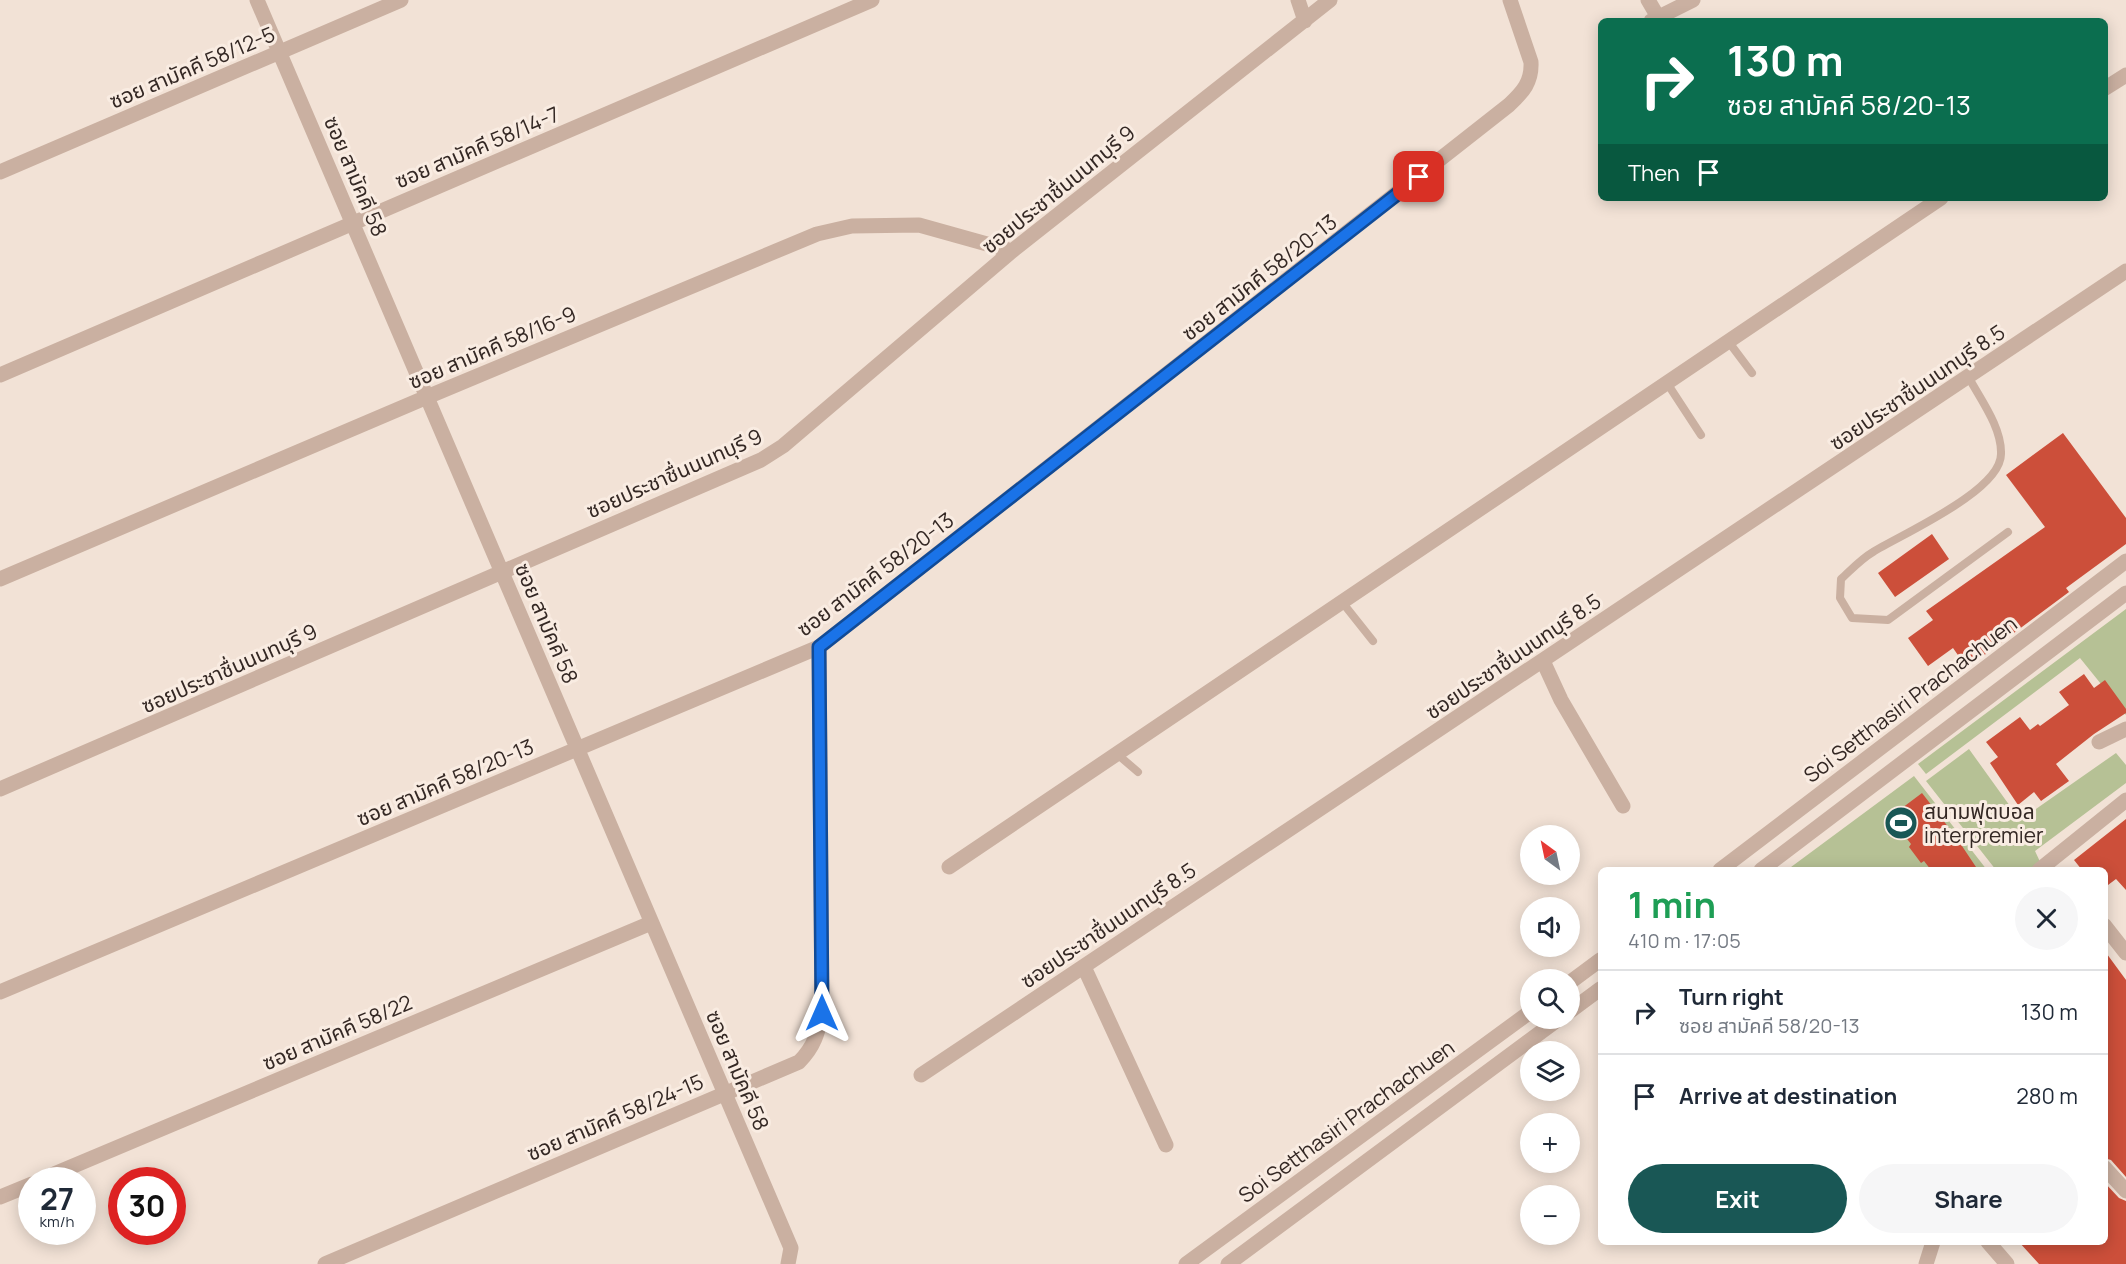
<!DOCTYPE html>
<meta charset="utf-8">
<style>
body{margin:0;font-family:Manrope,"Noto Sans Thai",sans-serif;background:#f6f6f7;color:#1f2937;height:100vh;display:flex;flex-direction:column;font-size:22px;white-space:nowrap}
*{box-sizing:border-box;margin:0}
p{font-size:20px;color:#747a83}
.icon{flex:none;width:33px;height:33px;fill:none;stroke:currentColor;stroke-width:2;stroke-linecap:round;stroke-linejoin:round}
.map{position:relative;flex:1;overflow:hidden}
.drawer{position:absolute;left:1598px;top:867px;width:510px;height:378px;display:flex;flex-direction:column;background:#fff;border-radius:9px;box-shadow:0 3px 15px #0003}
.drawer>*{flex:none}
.hud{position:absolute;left:1598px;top:18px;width:510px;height:183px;border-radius:9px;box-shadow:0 3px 15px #0003;background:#0b6e4f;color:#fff;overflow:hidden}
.needle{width:39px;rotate:327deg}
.tools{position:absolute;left:1520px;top:825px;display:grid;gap:12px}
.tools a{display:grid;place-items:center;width:60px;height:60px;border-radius:50%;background:#fff;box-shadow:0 3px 15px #0003;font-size:30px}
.speed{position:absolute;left:18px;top:1167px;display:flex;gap:12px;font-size:30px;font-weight:700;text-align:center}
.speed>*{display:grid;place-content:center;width:78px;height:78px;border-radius:50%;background:#fff;box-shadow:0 3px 15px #0003;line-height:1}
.speed small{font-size:15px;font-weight:400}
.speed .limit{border:9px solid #d22;background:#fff;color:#111}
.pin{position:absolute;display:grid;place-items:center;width:51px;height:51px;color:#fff;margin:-26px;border-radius:12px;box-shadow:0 3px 9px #0006}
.me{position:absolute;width:66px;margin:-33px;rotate:0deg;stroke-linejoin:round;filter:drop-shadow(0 0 4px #0008)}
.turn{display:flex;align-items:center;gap:21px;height:126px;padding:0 30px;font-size:27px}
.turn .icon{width:78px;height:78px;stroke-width:2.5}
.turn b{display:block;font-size:42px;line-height:51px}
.then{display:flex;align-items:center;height:57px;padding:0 30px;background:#0003;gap:12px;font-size:22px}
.round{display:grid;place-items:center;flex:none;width:63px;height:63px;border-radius:32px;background:#f6f6f7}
.overview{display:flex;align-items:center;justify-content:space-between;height:102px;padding:0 30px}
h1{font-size:36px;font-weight:700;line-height:45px;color:#1e9e55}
.action{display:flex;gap:12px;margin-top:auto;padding:12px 30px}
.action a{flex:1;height:69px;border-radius:36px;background:#195755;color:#fff;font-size:24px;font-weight:700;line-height:69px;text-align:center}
.action a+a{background:#f6f6f7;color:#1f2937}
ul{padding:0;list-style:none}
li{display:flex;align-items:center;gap:18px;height:84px;padding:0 30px;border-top:2px solid #e0e1e3}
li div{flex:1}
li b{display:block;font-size:22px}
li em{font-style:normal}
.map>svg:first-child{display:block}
</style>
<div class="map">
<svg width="2126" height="1264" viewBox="0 0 2126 1264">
<rect width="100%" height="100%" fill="#f2e2d6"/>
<!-- green -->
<path fill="#b6c195" d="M2126 609V715L2080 658 1926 774 1918 764Z
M1969 749 2020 820 2116 753 2126 765V783L2035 851 2042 866 2036 870H1996L1926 781Z
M1914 776 1987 870H1787Z"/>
<!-- building -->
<path fill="#cc4f3a" d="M2063 433 2126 518V544L2066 588 2069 592 1967 668 1953 648 1928 666 1908 638 1933 620 1926 611 2045 527 2006 475Z
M1932 534 1949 559 1895 597 1878 573Z
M2084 674 2094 688 2105 680 2126 709V713L2094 734 2056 764 2069 781 2041 801 2034 792 2018 805 1990 763 1998 757 1986 742 2020 717 2030 730 2038 724 2040 726 2069 705 2059 692Z
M1922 793 1956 837 1978 870H1931L1924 861 1921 863 1909 847 1911 844 1890 817Z
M2126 819V890L2116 879 2104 888V870H2082L2074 860Z
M2104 950 2126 980V1177L2111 1160 2104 1158Z
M2104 1182 2119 1198 2126 1201V1264H2039L2019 1242H2104Z"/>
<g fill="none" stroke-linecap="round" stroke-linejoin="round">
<!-- service -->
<path stroke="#cab0a1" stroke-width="8" d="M1728 341 1752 373
M1969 378C1981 400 2002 428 2001 454 2001 491 1902 534 1873 552 1861 559 1851 570 1841 579L1840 598 1852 618 1888 620 2008 532
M1667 383 1701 435
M1342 602 1373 641
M1117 754 1138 772"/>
<!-- minor -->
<path stroke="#cab0a1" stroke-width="15" d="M257 0 791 1248 788 1264
M1298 0 1305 21
M1648 0 1658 17
M1651 21 1693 0
M2104 89 2126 75
M0 172 401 0
M0 375 872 0
M0 579 427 397 817 234 852 226 919 225 1012 251
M1543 661 1561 700 1623 806
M2099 742 2126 729
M0 789 761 460 783 446 1012 251 1330 0
M949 867 1941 198
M1720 870 2126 561
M1761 870 2126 593
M2039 870 2126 800
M2104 925 2126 953
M1084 967 1166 1145
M1569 983 1600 960
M0 992 819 647 1509 105C1523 92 1532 82 1531 62L1510 0
M1569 1012 1600 989
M921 1075 2126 271
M2104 1167 2126 1191
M40 1180 651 923
M0 1197 32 1184
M1988 1242 2007 1264
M325 1264 799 1062C814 1047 818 1033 822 1013L819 647
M1186 1264 1530 1012
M1228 1264 1560 1018
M1926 1264 1933 1242"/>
</g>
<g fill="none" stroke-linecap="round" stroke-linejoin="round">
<defs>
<path id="route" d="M822 1013 819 647 1419 177"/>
</defs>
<!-- route casing -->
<use href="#route" stroke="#114b97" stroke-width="15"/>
<!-- route -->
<use href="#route" stroke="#1a73e8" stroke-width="10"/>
</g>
<!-- icons -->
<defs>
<symbol id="stadium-disc" viewBox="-11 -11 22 22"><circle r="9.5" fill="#195755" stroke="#f9ece2"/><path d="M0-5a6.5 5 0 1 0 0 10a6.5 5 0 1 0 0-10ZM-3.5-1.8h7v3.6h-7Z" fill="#fff"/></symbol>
</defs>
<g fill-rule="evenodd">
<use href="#stadium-disc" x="1882" y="804" width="38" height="38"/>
</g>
<g text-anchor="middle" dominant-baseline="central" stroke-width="6" stroke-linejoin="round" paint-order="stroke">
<!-- street labels -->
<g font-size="21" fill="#342824" stroke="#f9ece2">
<text transform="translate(192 67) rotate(-23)">ซอย สามัคคี 58/12-5</text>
<text transform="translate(477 147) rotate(-23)">ซอย สามัคคี 58/14-7</text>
<text transform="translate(356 176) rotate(67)">ซอย สามัคคี 58</text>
<text transform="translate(1058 189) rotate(-39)">ซอยประชาชื่นนนทบุรี 9</text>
<text transform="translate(1259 277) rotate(-38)">ซอย สามัคคี 58/20-13</text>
<text transform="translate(492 347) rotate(-23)">ซอย สามัคคี 58/16-9</text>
<text transform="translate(1917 387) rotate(-34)">ซอยประชาชื่นนนทบุรี 8.5</text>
<text transform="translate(674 473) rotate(-24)">ซอยประชาชื่นนนทบุรี 9</text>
<text transform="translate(875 574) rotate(-37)">ซอย สามัคคี 58/20-13</text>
<text transform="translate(547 623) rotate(67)">ซอย สามัคคี 58</text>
<text transform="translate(1513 656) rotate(-34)">ซอยประชาชื่นนนทบุรี 8.5</text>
<text transform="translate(229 668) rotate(-24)">ซอยประชาชื่นนนทบุรี 9</text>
<text transform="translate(1910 699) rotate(-37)">Soi Setthasiri Prachachuen</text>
<text transform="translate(445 782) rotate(-23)">ซอย สามัคคี 58/20-13</text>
<text transform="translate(1108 925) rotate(-34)">ซอยประชาชื่นนนทบุรี 8.5</text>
<text transform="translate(337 1032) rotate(-23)">ซอย สามัคคี 58/22</text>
<text transform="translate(738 1070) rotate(67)">ซอย สามัคคี 58</text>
<text transform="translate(615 1117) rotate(-23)">ซอย สามัคคี 58/24-15</text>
<text transform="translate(1346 1121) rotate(-36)">Soi Setthasiri Prachachuen</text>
</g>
<!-- poi labels -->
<g font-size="21" fill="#342824" stroke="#f9ece2" text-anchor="start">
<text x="1924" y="811">สนามฟุตบอล<tspan x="1924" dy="24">interpremier</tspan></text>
</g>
</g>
</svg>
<div class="tools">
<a><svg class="needle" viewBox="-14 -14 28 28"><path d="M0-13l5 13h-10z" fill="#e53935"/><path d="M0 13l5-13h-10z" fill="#747a83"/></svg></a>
<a><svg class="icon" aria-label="sound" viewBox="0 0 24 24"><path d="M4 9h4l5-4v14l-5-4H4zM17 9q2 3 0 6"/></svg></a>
<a><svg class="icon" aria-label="search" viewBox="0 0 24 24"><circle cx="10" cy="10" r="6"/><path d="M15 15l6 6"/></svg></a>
<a><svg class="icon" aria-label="layers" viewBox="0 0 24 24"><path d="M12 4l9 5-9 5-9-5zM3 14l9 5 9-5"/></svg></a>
<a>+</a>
<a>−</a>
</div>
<div class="speed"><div>27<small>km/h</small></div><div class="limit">30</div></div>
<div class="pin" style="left:1419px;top:177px;background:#d93025"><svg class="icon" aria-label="arrive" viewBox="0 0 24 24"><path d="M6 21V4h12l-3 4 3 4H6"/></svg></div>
<svg class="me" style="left:822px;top:1013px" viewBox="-20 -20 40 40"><path d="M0-17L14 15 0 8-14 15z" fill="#1a73e8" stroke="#fff" stroke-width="4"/></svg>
<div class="hud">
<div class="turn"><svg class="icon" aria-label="right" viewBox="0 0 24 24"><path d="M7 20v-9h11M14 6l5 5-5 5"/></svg><div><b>130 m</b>ซอย สามัคคี 58/20-13</div></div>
<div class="then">Then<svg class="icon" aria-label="arrive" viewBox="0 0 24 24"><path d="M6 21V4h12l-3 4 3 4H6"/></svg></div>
</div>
<section class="drawer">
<div class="overview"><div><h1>1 min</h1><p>410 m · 17:05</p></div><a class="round"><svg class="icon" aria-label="close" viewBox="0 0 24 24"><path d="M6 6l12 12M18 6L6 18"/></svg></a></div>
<ul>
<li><svg class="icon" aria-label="right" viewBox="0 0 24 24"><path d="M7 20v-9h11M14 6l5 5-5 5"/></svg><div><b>Turn right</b><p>ซอย สามัคคี 58/20-13</p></div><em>130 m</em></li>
<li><svg class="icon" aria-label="arrive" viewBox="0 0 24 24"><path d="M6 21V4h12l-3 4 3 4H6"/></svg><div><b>Arrive at destination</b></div><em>280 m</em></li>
</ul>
<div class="action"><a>Exit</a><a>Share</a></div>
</section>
</div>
